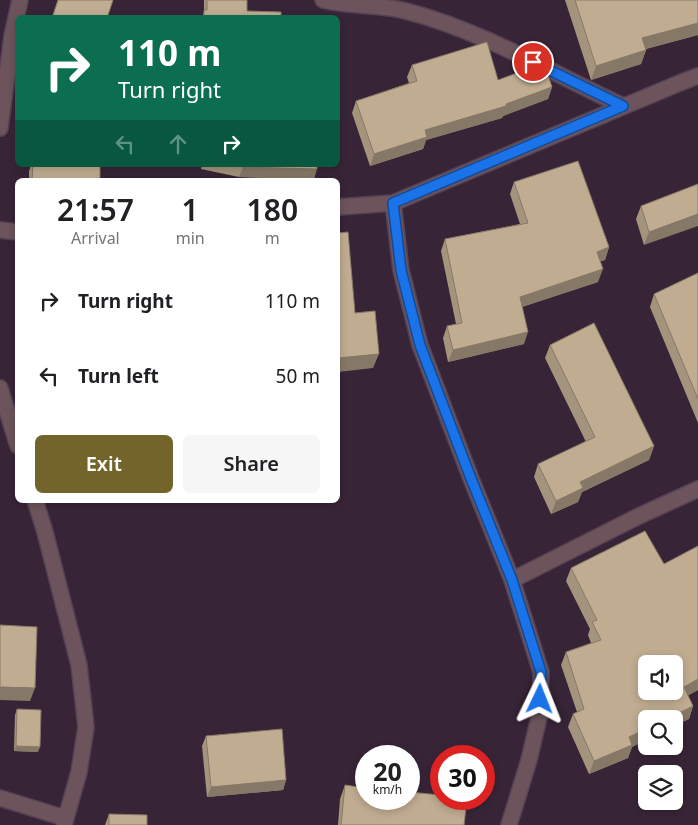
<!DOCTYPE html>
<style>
body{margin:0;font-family:"Noto Sans",sans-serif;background:#f6f6f6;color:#202124;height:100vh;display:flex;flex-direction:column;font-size:19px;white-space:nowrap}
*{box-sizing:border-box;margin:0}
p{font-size:16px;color:#757577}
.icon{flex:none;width:28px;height:28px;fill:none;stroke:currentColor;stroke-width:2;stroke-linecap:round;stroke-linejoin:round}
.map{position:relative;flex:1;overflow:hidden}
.details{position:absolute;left:15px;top:178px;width:325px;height:325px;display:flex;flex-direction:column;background:#fff;border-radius:8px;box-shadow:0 2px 8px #0003}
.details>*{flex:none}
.guide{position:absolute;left:15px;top:15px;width:325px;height:152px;border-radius:8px;box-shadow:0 2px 8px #0003;background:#0b6e4f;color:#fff;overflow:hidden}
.buttons{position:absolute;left:638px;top:655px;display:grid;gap:10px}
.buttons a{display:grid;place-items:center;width:45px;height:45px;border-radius:8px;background:#fff;box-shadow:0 2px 8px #0003;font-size:25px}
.speed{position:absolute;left:355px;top:745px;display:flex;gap:10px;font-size:25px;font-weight:700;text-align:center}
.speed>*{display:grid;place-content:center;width:65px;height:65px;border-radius:50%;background:#fff;box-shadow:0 2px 8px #0003;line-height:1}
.speed small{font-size:12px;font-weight:400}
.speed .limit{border:8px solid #d22;background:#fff;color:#111}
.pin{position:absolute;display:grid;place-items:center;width:42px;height:42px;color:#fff;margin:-21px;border:2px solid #fff;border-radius:50%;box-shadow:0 1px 5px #0007}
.me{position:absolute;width:55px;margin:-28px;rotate:2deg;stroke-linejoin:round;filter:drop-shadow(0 0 4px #0008)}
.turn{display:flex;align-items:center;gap:18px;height:105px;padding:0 20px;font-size:22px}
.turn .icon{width:65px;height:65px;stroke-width:2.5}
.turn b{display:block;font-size:35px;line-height:42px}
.lanes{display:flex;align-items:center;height:48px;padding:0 20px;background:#0003;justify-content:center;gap:25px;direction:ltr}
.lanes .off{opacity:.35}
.eta{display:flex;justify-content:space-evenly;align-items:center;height:85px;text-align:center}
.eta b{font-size:30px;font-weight:600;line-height:35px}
.button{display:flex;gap:10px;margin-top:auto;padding:10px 20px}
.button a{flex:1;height:58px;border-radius:8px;background:#72642b;color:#fff;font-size:20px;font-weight:600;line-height:58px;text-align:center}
.button a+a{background:#f6f6f6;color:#202124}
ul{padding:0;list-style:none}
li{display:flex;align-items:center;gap:15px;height:75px;padding:0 20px}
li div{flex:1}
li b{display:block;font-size:19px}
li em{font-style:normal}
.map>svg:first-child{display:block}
</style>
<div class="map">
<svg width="698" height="825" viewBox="0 0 698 825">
<rect width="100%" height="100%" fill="#382437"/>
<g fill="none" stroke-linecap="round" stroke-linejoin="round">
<defs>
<path id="street" d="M323 0C350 7 380 4 406 11 483 31 552 73 623 106
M0 128 12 36 20 0
M393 203 401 270 420 345 470 476 512 580 541 672 540 713 529 760 509 825
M338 207 393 203 682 82 698 76
M0 230 18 232
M0 388 18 446
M35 500 45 532 79 665 86 727 79 772 64 825
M512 580 639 516 698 489
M0 798 65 818"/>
</defs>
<!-- street casing -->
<use href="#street" stroke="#544153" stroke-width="18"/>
<!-- street -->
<use href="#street" stroke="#6d545c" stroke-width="15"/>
</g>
<!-- wall -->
<path fill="#a5947d" d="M204 0H247V11L281 18H202L204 12Z
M565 0H698V35L646 49V50L641 64 591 80Z
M412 65 498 80 552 87 548 99 503 116 502 118 426 140 423 149 370 166 352 113 356 101 409 83 407 77Z
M31 165H100V180H29V171Z
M202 165H317L314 179 239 177 201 169Z
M514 182 609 247 605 260 600 261 598 282 522 307 524 344 448 362 443 338 447 326 456 324 441 251 445 239 520 224 510 194Z
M698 184 644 245 636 219 641 206Z
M698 273V423L650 307 654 294Z
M550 345 654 446 649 460 582 492 578 502 551 514 534 477 538 464 586 442 545 358Z
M698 546V690L688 695 693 706 689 719 674 726V719H646V740L632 747 628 758 589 774 568 727 573 714 577 712 561 665 566 652 591 643 588 635 590 629 566 581 571 568 664 564Z
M17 709 38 752 14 751 15 715Z
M206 736 286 780 283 790 207 797 202 746Z
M345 785 464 825H338L340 799Z
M109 814 147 825H105Z"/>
<!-- shaded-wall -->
<path fill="#867866" d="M698 23V35L637 51 642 38Z
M646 50 641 64 591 80 596 66Z
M552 87 548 99 503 116 502 118 426 140 423 149 370 166 374 154 425 130 506 104Z
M243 167 317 169 314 179 239 177Z
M698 214V226L644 245 649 232Z
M609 247 605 260 592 264 597 252Z
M603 269 598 282 515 309 520 297Z
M528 332 524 344 448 362 453 350Z
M379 354 373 368 338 372V358Z
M654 446 649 460 582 492 578 502 551 514 556 501 580 482Z
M698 679V690L680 700 684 687Z
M0 687 35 688 30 701 0 700Z
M693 706 689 719 674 726V719H667Z
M646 729V740L632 747 628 758 589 774 594 761 629 737Z
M16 746 40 747 38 752 14 751Z
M286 780 283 790 207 797 211 787Z"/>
<!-- building -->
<path fill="#c0ac91" stroke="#867866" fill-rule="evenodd" d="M58 0H113L107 18H52Z
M207 0H247V11L281 12V18H204V10H207Z
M575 0H698V23L642 38 646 50 596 66Z
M487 42 498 80 544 63 552 87 506 104V106L425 130 427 137 374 154 356 101 417 81 412 65Z
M578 161 609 247 597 252 603 269 520 297 528 332 453 350 447 326 462 323 445 239 528 223 514 182Z
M33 165H100V180H32Z
M233 165H317V169L243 167Z
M698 184V214L649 232 641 206Z
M348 232 355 313 375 311 379 354 338 358V233Z
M698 273V399L654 294Z
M594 323 654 446 580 482 583 488 556 501 538 464 595 437 550 345Z
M645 531 664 564 698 546V679L684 687 693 706 667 719H646V729L629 737 632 745 594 761 573 714 584 709 566 652 601 640 592 622 597 620 571 568ZM646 664H674V691H646Z
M0 625 37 627 35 688 0 687Z
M17 709 41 710 40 747 16 746Z
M282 729 286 780 211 787 206 736Z
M345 785 366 788V799H409V792L441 795V799H467L464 825H341Z
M109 814 147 815V825H109Z"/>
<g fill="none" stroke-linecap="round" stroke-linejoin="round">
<defs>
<path id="route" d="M533 62 623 106 393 203 401 270 420 345 470 476 512 580 541 672 540 699"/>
</defs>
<!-- route casing -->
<use href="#route" stroke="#114b97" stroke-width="12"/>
<!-- route -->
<use href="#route" stroke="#1a73e8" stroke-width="9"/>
</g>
</svg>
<div class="buttons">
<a><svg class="icon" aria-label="sound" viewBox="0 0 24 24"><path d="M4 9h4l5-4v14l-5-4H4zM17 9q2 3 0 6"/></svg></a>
<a><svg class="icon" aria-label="search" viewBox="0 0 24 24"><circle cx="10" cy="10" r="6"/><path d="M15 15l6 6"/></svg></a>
<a><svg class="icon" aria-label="layers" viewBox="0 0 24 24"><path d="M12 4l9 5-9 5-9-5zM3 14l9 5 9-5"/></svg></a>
</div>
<div class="speed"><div>20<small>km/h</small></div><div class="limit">30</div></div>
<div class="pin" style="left:533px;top:62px;background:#d93025"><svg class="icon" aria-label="arrive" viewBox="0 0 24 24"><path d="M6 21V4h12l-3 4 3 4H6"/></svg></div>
<svg class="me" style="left:540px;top:699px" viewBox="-20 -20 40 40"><path d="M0-17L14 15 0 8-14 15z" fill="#1a73e8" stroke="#fff" stroke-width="4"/></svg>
<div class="guide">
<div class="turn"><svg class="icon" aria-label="right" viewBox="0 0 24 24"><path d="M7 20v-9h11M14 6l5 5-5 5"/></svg><div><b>110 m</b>Turn right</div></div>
<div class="lanes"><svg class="icon off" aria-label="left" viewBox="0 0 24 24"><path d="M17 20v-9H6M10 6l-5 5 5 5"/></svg><svg class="icon off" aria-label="ahead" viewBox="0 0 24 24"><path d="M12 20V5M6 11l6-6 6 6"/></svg><svg class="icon" aria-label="right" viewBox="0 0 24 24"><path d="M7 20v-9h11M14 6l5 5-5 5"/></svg></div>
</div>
<section class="details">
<div class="eta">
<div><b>21:57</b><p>Arrival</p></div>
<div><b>1</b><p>min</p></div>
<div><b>180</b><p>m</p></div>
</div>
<ul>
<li><svg class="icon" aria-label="right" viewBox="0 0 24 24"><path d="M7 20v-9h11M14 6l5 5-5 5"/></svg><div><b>Turn right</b></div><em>110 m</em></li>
<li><svg class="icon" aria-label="left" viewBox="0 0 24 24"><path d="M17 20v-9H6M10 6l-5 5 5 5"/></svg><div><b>Turn left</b></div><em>50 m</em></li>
</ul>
<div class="button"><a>Exit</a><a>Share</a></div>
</section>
</div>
